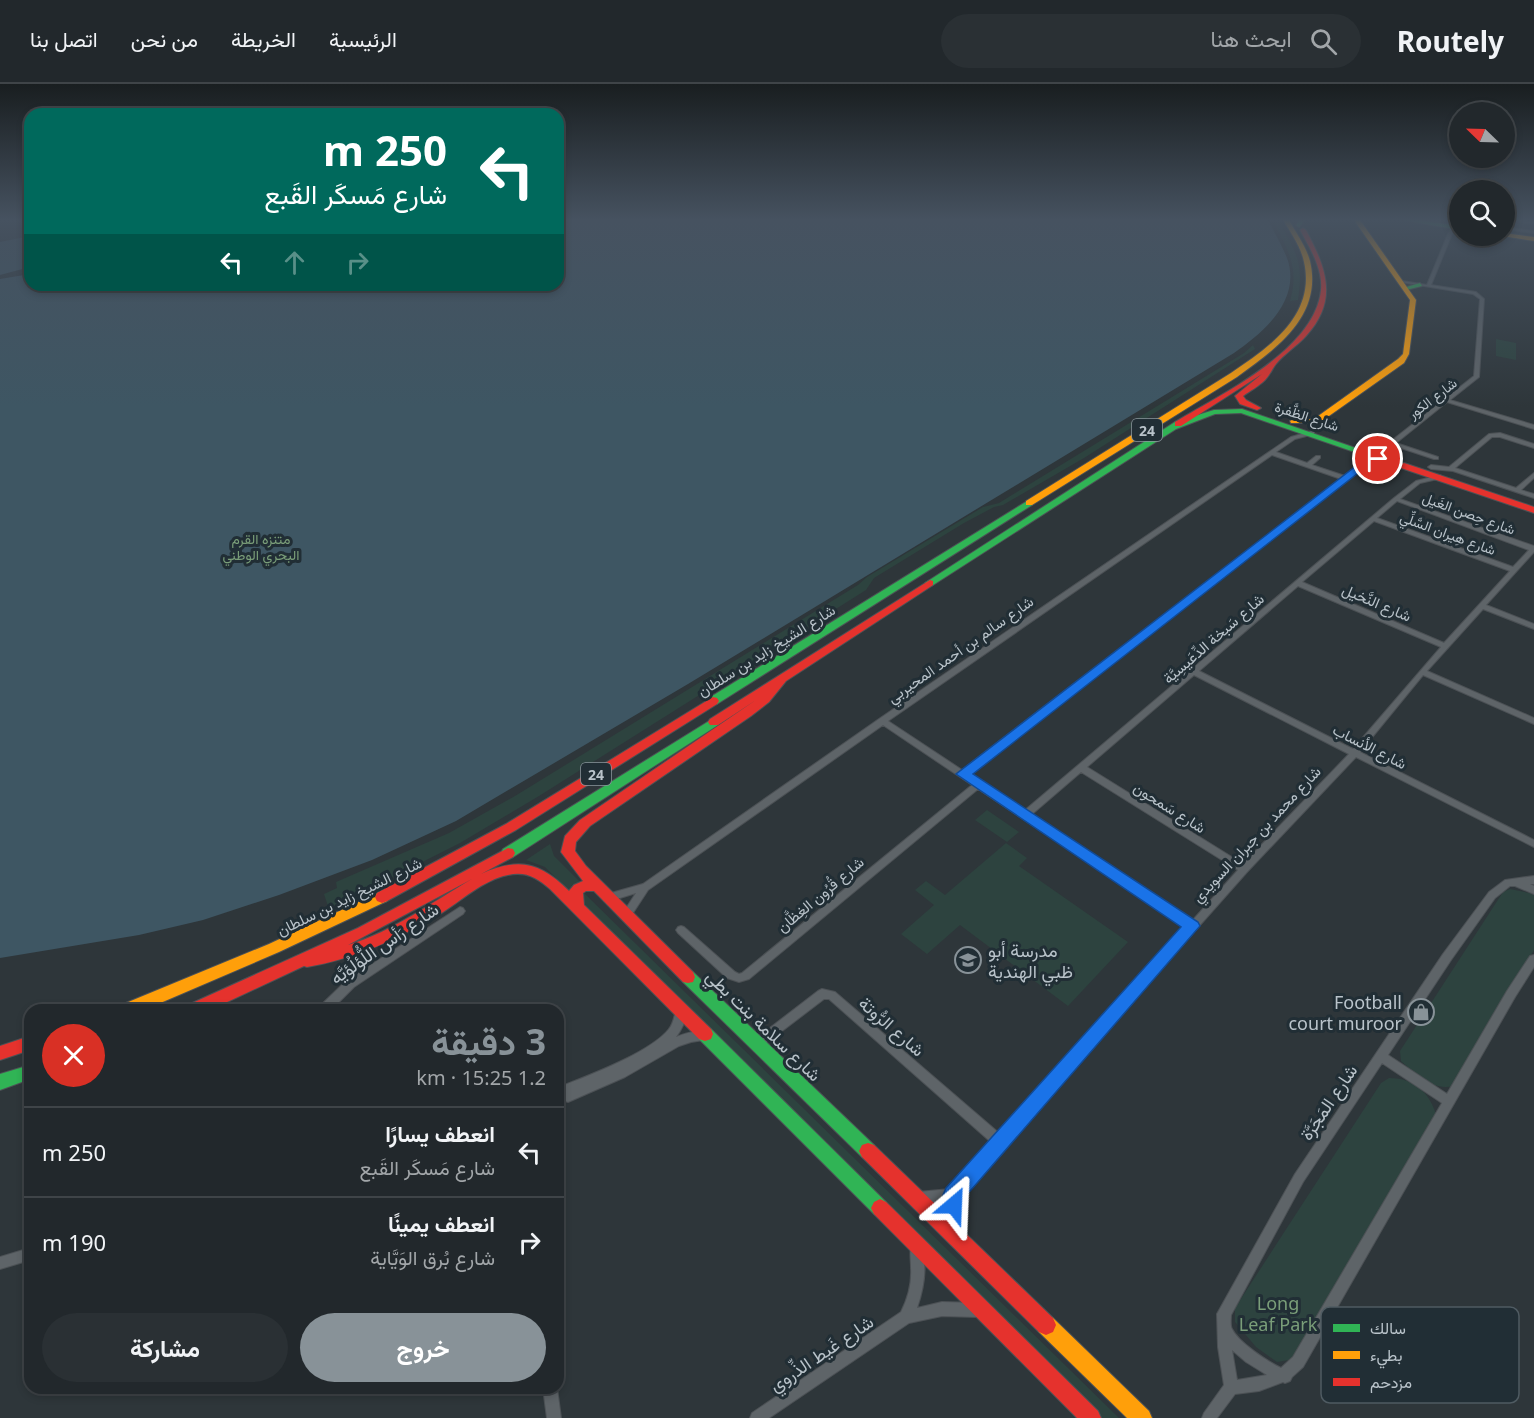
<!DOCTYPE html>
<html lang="ar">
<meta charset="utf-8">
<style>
body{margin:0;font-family:"Noto Sans",Vazirmatn,sans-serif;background:#2a3034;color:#f1f3f6;direction:rtl;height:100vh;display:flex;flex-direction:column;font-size:22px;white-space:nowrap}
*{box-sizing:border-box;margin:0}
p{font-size:20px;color:#a2a6a9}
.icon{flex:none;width:33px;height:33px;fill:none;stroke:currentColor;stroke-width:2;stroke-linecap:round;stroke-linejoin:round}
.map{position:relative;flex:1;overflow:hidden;direction:ltr}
.details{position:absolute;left:24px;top:920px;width:540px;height:390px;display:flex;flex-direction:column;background:#22282c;border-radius:18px;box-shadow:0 3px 9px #0003,0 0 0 2px #3f4448;direction:rtl}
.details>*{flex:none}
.guide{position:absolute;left:24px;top:24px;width:540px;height:183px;border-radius:18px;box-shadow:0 3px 9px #0003,0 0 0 2px #3f4448;direction:rtl;background:#00695c;color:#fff;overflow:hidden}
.needle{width:39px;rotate:293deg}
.controls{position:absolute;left:1449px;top:18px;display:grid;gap:12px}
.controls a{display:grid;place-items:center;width:66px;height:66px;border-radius:50%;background:#22282c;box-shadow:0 3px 9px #0003,0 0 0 2px #3f4448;font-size:30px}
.pin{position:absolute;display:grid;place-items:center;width:51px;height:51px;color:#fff;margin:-26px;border:3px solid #fff;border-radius:50%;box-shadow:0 2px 6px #0007}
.me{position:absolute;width:66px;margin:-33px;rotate:26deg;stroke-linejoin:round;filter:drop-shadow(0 0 4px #0008)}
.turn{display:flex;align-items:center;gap:21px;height:126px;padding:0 18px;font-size:27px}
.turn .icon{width:78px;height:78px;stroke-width:2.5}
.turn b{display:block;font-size:42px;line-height:51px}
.lanes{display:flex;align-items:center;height:57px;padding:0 18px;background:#0003;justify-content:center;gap:30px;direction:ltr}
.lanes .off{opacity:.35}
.round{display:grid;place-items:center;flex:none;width:63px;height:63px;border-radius:32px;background:#2a3034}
.headline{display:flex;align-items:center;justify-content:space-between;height:102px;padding:0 18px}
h1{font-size:36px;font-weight:700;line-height:45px;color:#889298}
.button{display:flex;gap:12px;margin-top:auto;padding:12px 18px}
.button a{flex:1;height:69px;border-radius:36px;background:#889298;color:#fff;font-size:24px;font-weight:700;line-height:69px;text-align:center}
.button a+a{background:#2a3034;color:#f1f3f6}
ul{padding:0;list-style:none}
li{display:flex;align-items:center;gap:18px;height:90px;padding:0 18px;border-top:2px solid #3f4448}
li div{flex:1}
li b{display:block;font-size:22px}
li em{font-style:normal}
header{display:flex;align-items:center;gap:36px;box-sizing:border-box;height:84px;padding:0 30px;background:#22282c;border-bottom:2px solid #3f4448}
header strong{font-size:28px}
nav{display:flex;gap:33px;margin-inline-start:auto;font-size:21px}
.search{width:420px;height:54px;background:#2a3034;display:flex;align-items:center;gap:15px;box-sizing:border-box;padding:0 21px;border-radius:33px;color:#a2a6a9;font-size:22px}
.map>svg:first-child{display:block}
</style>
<header>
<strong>Routely</strong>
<div class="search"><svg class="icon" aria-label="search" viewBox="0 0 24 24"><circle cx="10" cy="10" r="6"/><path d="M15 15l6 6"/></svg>ابحث هنا</div>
<nav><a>الرئيسية</a><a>الخريطة</a><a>من نحن</a><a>اتصل بنا</a></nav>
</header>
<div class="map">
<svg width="1534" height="1334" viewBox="0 0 1534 1334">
<rect width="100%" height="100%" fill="#2e363a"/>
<!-- green -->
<path fill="#2d433f" d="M1273 136H1278C1296 169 1304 177 1298 216L1290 217C1300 183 1287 165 1273 136Z
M1496 255 1516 259V276L1496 272Z
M1253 261 1255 265 1084 374 1003 421 994 423 964 439 874 494 866 506 539 712 460 759 329 825 324 810 337 804 336 798 449 749 515 712 858 501 867 493 983 423 999 419 1244 269Z
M987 726 1019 748 1007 758 975 736Z
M1006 759 1027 774 1019 782 1128 858 1068 922 960 841 927 870 901 850 934 821 915 806 926 797 945 811Z
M550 760 554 772 580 798 572 801 569 807 545 783 526 776Z
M1510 805 1534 810V866L1454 1002C1432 1007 1416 991 1401 977L1400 967 1503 808Z
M583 808 1119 1334H1098L581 817Z
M1389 994C1415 994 1430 1009 1437 1033L1295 1275 1277 1278 1256 1263 1235 1238V1224L1381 999Z"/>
<!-- water -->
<path fill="#3e5663" d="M558 136H1268C1274 148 1282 161 1287 174 1302 216 1264 248 1234 269L688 600 456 737 372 776 279 811 203 836 139 851 0 874V195L30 190V201H558Z
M30 152V183L0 191V158Z"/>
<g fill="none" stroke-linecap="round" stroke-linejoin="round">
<defs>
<path id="street" d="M1449 136H1460V138Z
M1513 136 1534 138V140L1515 137Z
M1504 143 1534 147V149L1504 145Z
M1452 144 1454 145 1431 201 1476 208 1484 215 1479 293 1450 316 1534 341V345L1447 318 1396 359 1438 373V375H1434L1392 361 1373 365V363L1390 358 1474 292 1480 215 1473 210 1400 198 1402 197 1427 201 1450 145Z
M1312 347 1314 348V350L1295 355 1276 368 1307 379 1316 372H1320V374L1312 381 1345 392 1366 376 1384 372 1387 374 1370 378 969 690 1024 727 1394 414 1416 397 1440 391 1443 393 1442 394 1420 399 1400 415 1534 462V468L1486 521 1534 540V545L1483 525 1427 587 1534 634V640L1423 591 1360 668 1534 756V763L1356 673 1247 788 959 1113 962 1149 960 1153 956 1155 952 1153 950 1149 947 1118 918 1120 914 1118 912 1114 914 1110 918 1108 950 1105 992 1059 829 915H824L761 963 757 965 753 963 752 960 753 957 818 907 822 905 835 908 1000 1050 1186 843 978 705 749 895 739 898 727 894 678 849 676 846 678 843 681 842 684 843 735 888 739 890 742 889 972 701 883 641 648 806 629 835 626 836 623 835 621 832 636 809 607 818 604 817 602 814 604 811 643 800 879 635 1291 353ZM1272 371 1341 395 962 686 888 637ZM1397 417 1529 466 1513 483 1377 434ZM1374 437 1510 487 1444 559 1302 498ZM1298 502 1441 563 1353 665 1199 587ZM1194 591 1349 670 1243 780 1087 683ZM1081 688 1238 786 1192 837 1031 731Z
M1489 350 1500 349 1534 360V364L1500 353H1492L1455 384 1516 404 1534 389V394L1521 406 1534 410V414L1453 387 1431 385 1428 383 1431 381 1449 383Z
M1534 792V800H1530L1534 802V810L1515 802H1510L1495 814 1451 876 1388 971 1447 1010 1507 907 1530 872 1534 871V883L1515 913 1303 1283 1292 1293 1290 1297 1285 1299 1283 1298 1259 1307 1235 1310 1217 1334H1202L1204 1329 1224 1301 1218 1263 1217 1230 1295 1090 1443 870 1489 808 1505 796ZM1382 979 1442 1019 1293 1273 1281 1284C1267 1277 1239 1259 1232 1245 1230 1242 1231 1235 1231 1231L1303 1098ZM1232 1266 1246 1278 1267 1291 1237 1296Z
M460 823 463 824 465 827 463 830 354 903 331 926H318L319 923 346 897Z
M681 922 685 924C688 934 682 945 676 953 687 949 698 945 710 949L711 952 710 955 691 958 679 962 625 993 568 1018 563 1016 558 1018V1008L562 1002C590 991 651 968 669 945 674 939 674 931 677 924Z
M916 1157 920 1159C928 1179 924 1204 917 1224L942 1218 977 1219 982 1221 984 1226 982 1231 977 1233 942 1232 909 1239 769 1334H750L752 1329 901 1228C908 1214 912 1200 911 1184 911 1175 909 1166 912 1159Z
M30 1164V1176L0 1185V1173Z
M543 1304H557L561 1334H547Z"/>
<path id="fast" d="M1299 136H1305L1299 143 1296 141Z
M1403 136H1417L1460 142V146Z
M1420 199 1422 202 1406 206 1403 204Z
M1242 325 1408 382 1401 384 1241 329 1215 330 1176 345 933 501 930 502 925 499 1175 338 1214 326Z
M1029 416 1033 419 1032 421 717 620H709L707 617 709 614Z
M714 634 718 635 720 638 718 641 513 773H503L501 769 503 765Z
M688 887 693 888 874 1061 877 1067 874 1073 868 1075 862 1073 683 898 681 893 683 888Z
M705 943 711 945 886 1118 889 1124 886 1130 880 1133 874 1130 699 955 697 950 699 945Z
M30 981V995L0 1006V990Z"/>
<path id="slow" d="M1283 136H1289C1296 149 1306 162 1310 177 1323 232 1276 265 1237 293L1032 421H1026V417L1231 289C1270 263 1316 231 1304 178 1301 163 1291 149 1283 136Z
M1354 136H1360L1416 216 1409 270 1404 279 1319 339H1291L1290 337 1294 335H1314L1398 275 1403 270 1410 216Z
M1504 149 1534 153V157L1502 152Z
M382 807 387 809 389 813 387 817 279 868 144 926H119L121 921 269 860Z
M1046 1231 1053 1234 1149 1327 1152 1334H1127L1039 1248 1036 1241 1039 1234Z"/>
<path id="jam" d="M1303 144 1306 146C1326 184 1339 216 1306 252 1297 262 1284 270 1276 280 1272 285 1270 291 1265 296 1259 302 1250 307 1243 312L1246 316 1261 324 1257 326 1240 320 1235 312 1262 290 1181 342H1175V338C1221 310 1315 266 1321 206 1323 185 1310 164 1300 146Z
M1404 379 1534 423V429L1401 384V380Z
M930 496 933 497V501L786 597 769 618 751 632 590 742 576 758 575 767 586 782 693 888 695 893 693 898 688 899 683 898 594 807H586L583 809 584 821 711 945 713 950 711 955 705 957 699 955 550 805C537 794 526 787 508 791 483 796 461 817 440 830 398 855 355 875 307 883L304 882 210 926H186L188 921 358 844 508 764 513 765 515 769 513 773 481 790C519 773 540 778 569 807L574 801 583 797 561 768 565 752 580 736 756 616 718 641H710L708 638 710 635ZM472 795C431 819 394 847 348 861Z
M713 613 717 614 719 617 717 620 516 746 387 817 382 819 377 817 375 813 377 809 506 740Z
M30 952V966L0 976V962Z
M868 1059 874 1061 1053 1234 1056 1241 1053 1248 1046 1251 1039 1248 862 1073 859 1067 862 1061Z
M880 1115 886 1118 1098 1327 1101 1334H1077L874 1130 871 1124 874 1118Z"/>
</defs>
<!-- street casing -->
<use href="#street" stroke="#4c5155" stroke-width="2"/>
<!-- fast casing -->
<use href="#fast" stroke="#4c5155" stroke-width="2"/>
<!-- slow casing -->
<use href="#slow" stroke="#4c5155" stroke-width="2"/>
<!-- jam casing -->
<use href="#jam" stroke="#4c5155" stroke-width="2"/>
<!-- street -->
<use href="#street" fill="#5e6468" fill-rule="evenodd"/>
<!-- fast -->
<use href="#fast" fill="#30b455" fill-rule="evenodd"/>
<!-- slow -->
<use href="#slow" fill="#ff9f0a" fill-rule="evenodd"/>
<!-- jam -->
<use href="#jam" fill="#e5322d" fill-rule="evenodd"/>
</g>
<!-- sky -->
<linearGradient id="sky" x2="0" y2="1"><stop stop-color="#191e20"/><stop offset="0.42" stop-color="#465260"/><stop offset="1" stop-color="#465260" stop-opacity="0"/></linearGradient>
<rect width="1534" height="323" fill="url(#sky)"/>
<!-- route -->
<path fill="#1a73e8" stroke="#114b97" stroke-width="1.5" d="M1378 372 1383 375 1382 377 1371 379 973 690 1198 838 1200 842 964 1114 961 1128 954 1131 947 1128 943 1111 946 1104 1181 843 956 690 1365 375Z"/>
<!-- icons -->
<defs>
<symbol id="school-ring" viewBox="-11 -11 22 22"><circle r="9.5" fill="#212e35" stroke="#889298" stroke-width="1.5"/><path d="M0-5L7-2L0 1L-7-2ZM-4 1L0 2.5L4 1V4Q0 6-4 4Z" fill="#889298"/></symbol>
<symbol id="shop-ring" viewBox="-11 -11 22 22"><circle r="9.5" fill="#212e35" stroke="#889298" stroke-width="1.5"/><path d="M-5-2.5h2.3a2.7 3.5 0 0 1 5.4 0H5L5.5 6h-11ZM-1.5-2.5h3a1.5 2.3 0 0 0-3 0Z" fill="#889298"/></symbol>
</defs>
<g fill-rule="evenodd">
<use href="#school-ring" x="953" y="861" width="30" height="30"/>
<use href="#shop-ring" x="1406" y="913" width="30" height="30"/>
</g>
<g text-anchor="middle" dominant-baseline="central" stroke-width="6" stroke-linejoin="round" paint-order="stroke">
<!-- far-street labels -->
<g font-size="14" fill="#b9c3ca" stroke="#212e35">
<text transform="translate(1432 314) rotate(-37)">شارع الكور</text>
<text transform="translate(1307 332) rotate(18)">شارع الظَّفرة</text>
<text transform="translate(1469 429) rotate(20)">شارع حِصن الغَيل</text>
<text transform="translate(1448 449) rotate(20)">شارع هِيران السَّلِّي</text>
</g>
<!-- shield labels -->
<g fill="#212e35" stroke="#8b969d" stroke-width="1.5">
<rect x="1132" y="335" width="30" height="22" rx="4.5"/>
<rect x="581" y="679" width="30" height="22" rx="4.5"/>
</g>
<g font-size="14" font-weight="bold" fill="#b9c3ca">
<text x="1147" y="346">24</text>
<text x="596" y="690">24</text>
</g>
<!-- far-park labels -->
<g font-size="14" fill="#7a9e79" stroke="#212e35">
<text x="261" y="454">متنزه القرم<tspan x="261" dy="16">البحري الوطني</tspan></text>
</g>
<!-- street labels -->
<g font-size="15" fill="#b9c3ca" stroke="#212e35">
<text transform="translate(1377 518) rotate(23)">شارع النَّخيل</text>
<text transform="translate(1213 554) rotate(-41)">شارع سَبخة الدِّعَيسِيَّة</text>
<text transform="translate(960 565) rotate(-35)">شارع سالم بن أحمد المحيربي</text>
<text transform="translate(766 566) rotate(-32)">شارع الشيخ زايد بن سلطان</text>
<text transform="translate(1370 662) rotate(27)">شارع الأنساب</text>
<text transform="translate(1170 723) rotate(32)">شارع سَمحون</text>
<text transform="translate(1256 750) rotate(-47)">شارع محمد بن جبران السويدي</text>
<text transform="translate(820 810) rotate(-40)">شارع قُرُون الغِظَّان</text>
<text transform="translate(349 812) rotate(-26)">شارع الشيخ زايد بن سلطان</text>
</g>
<!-- near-street labels -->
<g font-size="18" fill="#b9c3ca" stroke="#212e35">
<text transform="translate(384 859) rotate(-35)">شارع رَأس اللُّؤلُؤيَّه</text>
<text transform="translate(764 941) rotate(44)">شارع سلامة بنت بطي</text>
<text transform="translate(892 942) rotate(41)">شارع الرُّوتة</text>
<text transform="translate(1328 1018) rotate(-56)">شارع المَجَرَّة</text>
<text transform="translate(821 1269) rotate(-34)">شارع غَيط الذِّروي</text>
</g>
<!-- near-poi labels -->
<g font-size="18" fill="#b9c3ca" stroke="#212e35" text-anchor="start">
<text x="988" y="866">مدرسة أبو<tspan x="988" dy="21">ظبي الهندية</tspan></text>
<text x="1402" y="918" text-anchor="end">Football<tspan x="1402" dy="21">court muroor</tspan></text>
</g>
<!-- near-park labels -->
<g font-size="18" fill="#7a9e79" stroke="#212e35">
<text x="1278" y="1219">Long<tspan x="1278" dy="21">Leaf Park</tspan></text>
</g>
</g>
<!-- legend -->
<rect x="1321" y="1223" width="198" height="96" rx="9" fill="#212e35" stroke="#4f5b62" stroke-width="1.5"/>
<rect x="1333" y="1240" width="27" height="8" fill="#30b455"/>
<rect x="1333" y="1267" width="27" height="8" fill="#ff9f0a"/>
<rect x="1333" y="1294" width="27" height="8" fill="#e5322d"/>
<g font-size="16" fill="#b9c3ca">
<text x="1370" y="1250">سالك</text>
<text x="1370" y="1277">بطيء</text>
<text x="1370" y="1304">مزدحم</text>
</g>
</svg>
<div class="controls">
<a><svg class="needle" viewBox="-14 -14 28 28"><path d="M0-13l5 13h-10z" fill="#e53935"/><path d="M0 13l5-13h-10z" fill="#a2a6a9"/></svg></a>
<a><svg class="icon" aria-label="search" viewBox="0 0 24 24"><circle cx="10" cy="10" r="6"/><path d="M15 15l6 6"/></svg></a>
</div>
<div class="pin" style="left:1378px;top:375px;background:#d93025"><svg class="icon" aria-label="arrive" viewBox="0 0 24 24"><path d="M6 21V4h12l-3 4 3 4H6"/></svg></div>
<svg class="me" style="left:954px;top:1121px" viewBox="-20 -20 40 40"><path d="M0-17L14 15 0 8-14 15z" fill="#1a73e8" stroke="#fff" stroke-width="4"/></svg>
<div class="guide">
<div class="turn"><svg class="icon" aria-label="left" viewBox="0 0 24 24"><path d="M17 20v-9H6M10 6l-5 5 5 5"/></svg><div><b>250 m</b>شارع مَسكَر القَبع</div></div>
<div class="lanes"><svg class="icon" aria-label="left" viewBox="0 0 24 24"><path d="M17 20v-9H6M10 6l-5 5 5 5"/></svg><svg class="icon off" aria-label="ahead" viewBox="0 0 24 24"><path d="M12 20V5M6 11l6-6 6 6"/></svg><svg class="icon off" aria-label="right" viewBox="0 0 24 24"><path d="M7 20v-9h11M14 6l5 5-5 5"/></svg></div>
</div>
<section class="details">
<div class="headline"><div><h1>3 دقيقة</h1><p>1.2 km · 15:25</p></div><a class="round" style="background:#d93025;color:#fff"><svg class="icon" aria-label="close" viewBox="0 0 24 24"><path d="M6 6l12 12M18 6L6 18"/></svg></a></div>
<ul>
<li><svg class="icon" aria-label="left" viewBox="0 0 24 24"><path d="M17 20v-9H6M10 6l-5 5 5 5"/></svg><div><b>انعطف يسارًا</b><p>شارع مَسكَر القَبع</p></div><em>250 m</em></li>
<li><svg class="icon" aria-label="right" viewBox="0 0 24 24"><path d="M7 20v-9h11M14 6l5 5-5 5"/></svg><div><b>انعطف يمينًا</b><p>شارع بُرق الوَيَّاية</p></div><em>190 m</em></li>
</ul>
<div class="button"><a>خروج</a><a>مشاركة</a></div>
</section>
</div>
